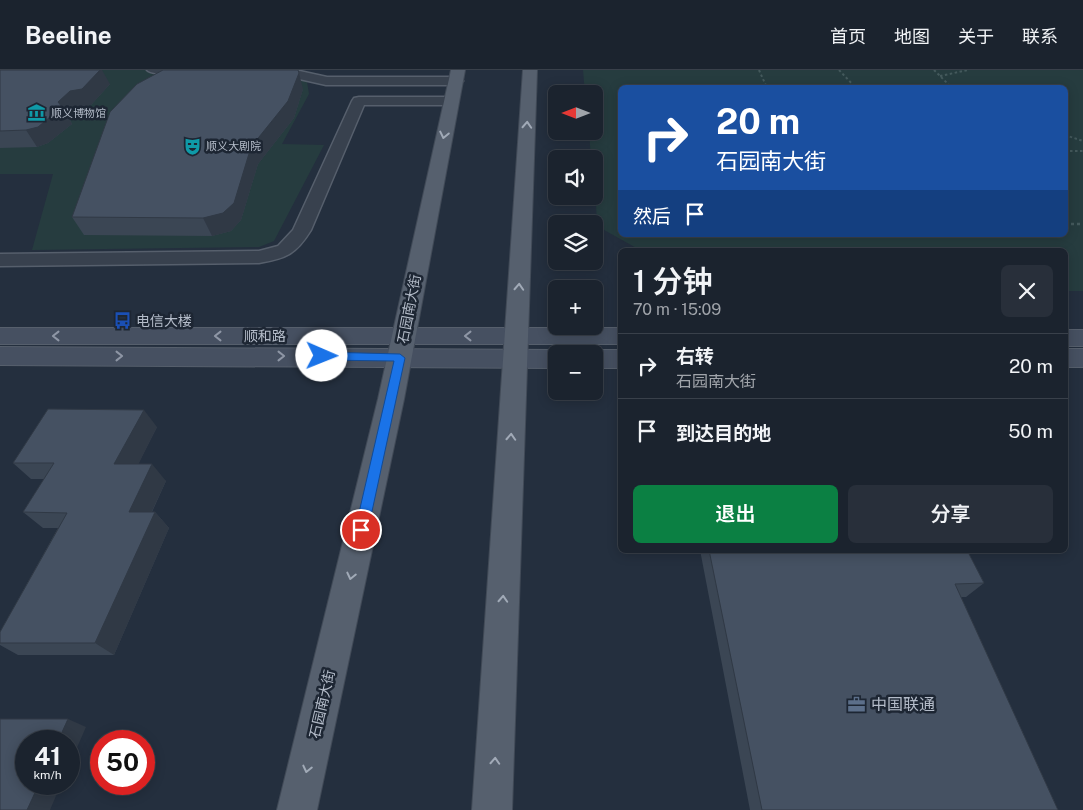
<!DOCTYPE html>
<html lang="zh">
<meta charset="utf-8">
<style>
body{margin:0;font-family:"Public Sans","Noto Sans SC",sans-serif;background:#282f3a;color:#f1f3f6;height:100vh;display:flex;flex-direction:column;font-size:19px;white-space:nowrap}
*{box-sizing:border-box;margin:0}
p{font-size:16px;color:#a0a4aa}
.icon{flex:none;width:28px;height:28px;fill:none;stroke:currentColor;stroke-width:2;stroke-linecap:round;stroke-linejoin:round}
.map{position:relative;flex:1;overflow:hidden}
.drawer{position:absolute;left:618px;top:178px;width:450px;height:305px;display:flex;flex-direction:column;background:#1b232e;border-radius:8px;box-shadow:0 2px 12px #0003,0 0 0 1px #39404a}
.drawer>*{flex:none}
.banner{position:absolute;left:618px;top:15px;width:450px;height:152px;border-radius:8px;box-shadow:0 2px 12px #0003,0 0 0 1px #39404a;background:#1a4fa0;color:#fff;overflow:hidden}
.needle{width:32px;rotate:270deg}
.tools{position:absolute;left:548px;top:15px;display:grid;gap:10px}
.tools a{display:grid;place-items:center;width:55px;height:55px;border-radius:8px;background:#1b232e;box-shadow:0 2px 12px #0003,0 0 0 1px #39404a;font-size:25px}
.speed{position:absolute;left:15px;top:660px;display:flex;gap:10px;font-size:25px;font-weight:700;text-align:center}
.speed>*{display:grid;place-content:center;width:65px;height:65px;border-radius:50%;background:#1b232e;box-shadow:0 2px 12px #0003,0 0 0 1px #39404a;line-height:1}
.speed small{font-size:12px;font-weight:400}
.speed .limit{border:8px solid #d22;background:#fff;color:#111}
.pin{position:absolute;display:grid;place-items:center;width:42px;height:42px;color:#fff;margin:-21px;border:2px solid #fff;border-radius:50%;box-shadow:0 1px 5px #0007}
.me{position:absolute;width:55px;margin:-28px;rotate:91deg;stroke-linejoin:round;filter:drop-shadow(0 0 4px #0008)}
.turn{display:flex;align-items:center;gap:18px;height:105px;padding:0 15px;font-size:22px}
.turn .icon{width:65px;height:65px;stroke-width:2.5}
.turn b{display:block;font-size:35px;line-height:42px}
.then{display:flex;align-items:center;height:48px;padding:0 15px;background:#0003;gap:10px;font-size:19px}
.round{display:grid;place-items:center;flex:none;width:52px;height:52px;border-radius:8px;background:#282f3a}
.overview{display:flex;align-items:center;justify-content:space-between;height:85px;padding:0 15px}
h1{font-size:30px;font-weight:600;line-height:38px}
.button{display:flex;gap:10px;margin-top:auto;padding:10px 15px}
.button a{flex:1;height:58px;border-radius:8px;background:#0b8043;color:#fff;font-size:20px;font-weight:600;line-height:58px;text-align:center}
.button a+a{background:#282f3a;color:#f1f3f6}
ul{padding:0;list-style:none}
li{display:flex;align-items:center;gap:15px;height:65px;padding:0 15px;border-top:1px solid #39404a}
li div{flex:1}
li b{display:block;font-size:19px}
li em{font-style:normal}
header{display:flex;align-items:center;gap:30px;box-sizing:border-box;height:70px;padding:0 25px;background:#1b232e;border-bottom:1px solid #39404a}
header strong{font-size:24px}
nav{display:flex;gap:28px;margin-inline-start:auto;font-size:18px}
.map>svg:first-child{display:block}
</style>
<header>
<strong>Beeline</strong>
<nav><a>首页</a><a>地图</a><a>关于</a><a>联系</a></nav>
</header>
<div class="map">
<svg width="1083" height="740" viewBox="0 0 1083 740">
<rect width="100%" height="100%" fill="#242f3e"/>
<!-- green -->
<path fill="#263c3f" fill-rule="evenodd" d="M0 0H292L293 7 307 12 309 24 282 74 324 75 274 171 259 177 32 180 53 104H0Z
M583 0H1083V221H1065V180H640L597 156 594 89H591L589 61H594V24H585ZM620 18H1065V165H620Z"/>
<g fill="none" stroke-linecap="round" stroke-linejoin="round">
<defs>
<path id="minor" d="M147 0H203L204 1C198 7 153 6 147 0Z
M260 0H295L327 7H456L463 11 456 15H326L295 8 264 7 257 3Z
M359 27H451L456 28 458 31 456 34 451 35H364L311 160C296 184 287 188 259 193L0 196V184L259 181 278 176 293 160 352 31 354 28Z"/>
<path id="secondary" d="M0 258H620V274H0Z
M1065 260H1083V276H1065Z
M0 277 556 280 565 284H556V298L0 295Z
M1065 279H1083V297H1065Z
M594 280H620V298H594V284H585Z"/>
<path id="primary" d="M451 0H465L404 329 317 740H277L378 329Z
M523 0H537L512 740H472Z"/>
</defs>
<!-- minor casing -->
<use href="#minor" stroke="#565f6c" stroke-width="3"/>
<!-- secondary casing -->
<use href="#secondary" stroke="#565f6c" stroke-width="2"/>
<!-- primary casing -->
<use href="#primary" stroke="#414a57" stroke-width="2"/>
<!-- path-far1 -->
<path stroke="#44595c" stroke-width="2" stroke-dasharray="2.5 2.5" stroke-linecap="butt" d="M759 0 767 18
M839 0 856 18
M934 0 952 18
M940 6 968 0
M1065 65 1083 71
M1065 81H1083"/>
<!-- path -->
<path stroke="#44595c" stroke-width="2.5" stroke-dasharray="3 3" stroke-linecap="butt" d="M1065 154H1083"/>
<!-- minor -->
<use href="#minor" fill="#38414e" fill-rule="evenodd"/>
<!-- secondary -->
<use href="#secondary" fill="#465061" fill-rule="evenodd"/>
<!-- primary -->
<use href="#primary" fill="#56606e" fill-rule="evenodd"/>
</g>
<!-- wall -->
<path fill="#3b4654" d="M0 0 110 14 91 35 79 37 69 48 72 54 48 73 37 77 0 78Z
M303 19 294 48 258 94 241 150 231 161 212 166 84 165 72 147Z
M157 357 138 394 166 411 152 442H155L169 458 114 585H18L0 575V562L58 458H43L23 442 44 409H31L13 393Z
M700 480H967L984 513 966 527H961L1058 740H750Z"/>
<!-- shaded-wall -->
<path fill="#303945" d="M100 0H102L110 14 91 35 79 37 69 48 72 54 48 73 37 77 26 60 70 21Z
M299 3 303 19 294 48 258 94 241 150 231 161 212 166 203 148 251 77Z
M144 340 157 357 130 411 114 394Z
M152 394 166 411 144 458 129 442Z
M155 442 169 458 114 585 95 573Z
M68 649 86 657 69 696V671H58Z
M39 714H61L50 740H27Z"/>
<!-- building -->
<path fill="#455162" stroke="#303945" d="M0 0H100L82 19 70 21 58 32 62 37 38 57 26 60 0 61Z
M163 0H298L299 3 288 31 251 77 234 133 223 143 203 148 72 147 110 42 137 14Z
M748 15 749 18H642V16Z
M48 339 144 340 114 394H152L129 442H155L95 573H0V562L67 443 23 442 54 393H13Z
M709 480H967L984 513 955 514 1058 740H762Z
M0 649H68L58 671H26V714H39L27 740H0Z"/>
<!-- one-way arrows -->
<defs><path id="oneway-chevron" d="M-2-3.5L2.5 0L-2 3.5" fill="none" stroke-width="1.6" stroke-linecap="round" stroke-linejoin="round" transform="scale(1.25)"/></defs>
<g stroke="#a1aab7">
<use href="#oneway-chevron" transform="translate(527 55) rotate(-87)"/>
<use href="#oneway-chevron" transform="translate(444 65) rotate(102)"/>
<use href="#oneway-chevron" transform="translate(519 217) rotate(-87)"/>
<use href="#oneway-chevron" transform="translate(511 367) rotate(-87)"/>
<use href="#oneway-chevron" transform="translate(351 506) rotate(103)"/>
<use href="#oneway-chevron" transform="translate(503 529) rotate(-87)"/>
<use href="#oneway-chevron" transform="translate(495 691) rotate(-87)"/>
<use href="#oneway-chevron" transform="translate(307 699) rotate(103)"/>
</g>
<g stroke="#8e96a5">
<use href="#oneway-chevron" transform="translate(56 266) rotate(-180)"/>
<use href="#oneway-chevron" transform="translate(218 266) rotate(-180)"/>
<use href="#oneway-chevron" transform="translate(468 266) rotate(180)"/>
<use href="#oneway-chevron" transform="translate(119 286)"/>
<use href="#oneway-chevron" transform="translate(281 286)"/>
</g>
<!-- route -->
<path fill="#1a73e8" stroke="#114b97" d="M322 282 400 284 405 288 368 460 366 464 361 466 357 464 355 460 394 291 322 290 317 286Z"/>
<!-- icons -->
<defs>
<symbol id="museum-bare" viewBox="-9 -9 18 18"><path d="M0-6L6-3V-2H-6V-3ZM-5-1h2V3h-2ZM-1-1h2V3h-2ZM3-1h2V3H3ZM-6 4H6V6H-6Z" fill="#0f9aa8" stroke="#1d2633" stroke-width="2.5" paint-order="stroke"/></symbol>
<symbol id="theatre-bare" viewBox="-9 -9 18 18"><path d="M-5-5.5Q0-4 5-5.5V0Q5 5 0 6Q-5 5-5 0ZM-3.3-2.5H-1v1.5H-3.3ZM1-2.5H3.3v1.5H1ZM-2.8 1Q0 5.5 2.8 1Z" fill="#0f9aa8" stroke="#1d2633" stroke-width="2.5" paint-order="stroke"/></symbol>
<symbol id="bus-bare" viewBox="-9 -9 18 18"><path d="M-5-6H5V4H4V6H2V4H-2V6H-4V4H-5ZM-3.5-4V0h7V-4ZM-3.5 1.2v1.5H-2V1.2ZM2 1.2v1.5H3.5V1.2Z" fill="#1a4fb4" stroke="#1d2633" stroke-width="2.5" paint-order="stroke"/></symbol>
<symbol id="office-bare" viewBox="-9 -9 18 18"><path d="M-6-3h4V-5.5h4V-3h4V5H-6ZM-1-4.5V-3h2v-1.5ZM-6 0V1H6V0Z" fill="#5c6f8a" stroke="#1d2633" stroke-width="2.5" paint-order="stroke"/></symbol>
</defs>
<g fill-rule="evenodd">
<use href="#museum-bare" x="24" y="30" width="25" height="25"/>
<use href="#theatre-bare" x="180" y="64" width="25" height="25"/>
<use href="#bus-bare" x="110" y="238" width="25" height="25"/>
<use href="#office-bare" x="844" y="622" width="25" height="25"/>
</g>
<g text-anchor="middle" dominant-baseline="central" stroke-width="5" stroke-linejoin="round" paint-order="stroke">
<!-- far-poi labels -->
<g font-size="11" fill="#b4bcc9" stroke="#1d2633" text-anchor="start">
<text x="51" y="43">顺义博物馆</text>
<text x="206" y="76">顺义大剧院</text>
</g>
<!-- street labels -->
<g font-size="14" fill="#b4bcc9" stroke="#1d2633">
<text transform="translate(409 239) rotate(-79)">石园南大街</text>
<text x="265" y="266">顺和路</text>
<text transform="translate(322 634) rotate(-77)">石园南大街</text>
</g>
<!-- poi labels -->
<g font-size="14" fill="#b4bcc9" stroke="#1d2633" text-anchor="start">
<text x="136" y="251">电信大楼</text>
</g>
<!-- near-poi labels -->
<g font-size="16" fill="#b4bcc9" stroke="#1d2633" text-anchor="start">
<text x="871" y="634">中国联通</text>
</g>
</g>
</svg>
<div class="tools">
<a><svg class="needle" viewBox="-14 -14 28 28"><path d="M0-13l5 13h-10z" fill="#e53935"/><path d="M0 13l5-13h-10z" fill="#a0a4aa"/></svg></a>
<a><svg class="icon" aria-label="sound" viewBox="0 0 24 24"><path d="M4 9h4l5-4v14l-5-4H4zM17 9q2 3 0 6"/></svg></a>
<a><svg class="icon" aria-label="layers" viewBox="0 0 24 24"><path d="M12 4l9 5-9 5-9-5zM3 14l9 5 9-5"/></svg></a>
<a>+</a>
<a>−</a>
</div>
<div class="speed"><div>41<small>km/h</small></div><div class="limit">50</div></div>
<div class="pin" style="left:361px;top:460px;background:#d93025"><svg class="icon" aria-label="arrive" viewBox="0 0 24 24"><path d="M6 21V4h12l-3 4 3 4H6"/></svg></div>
<svg class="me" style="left:322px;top:286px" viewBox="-20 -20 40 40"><circle r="19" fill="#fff"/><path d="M0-13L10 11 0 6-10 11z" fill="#1a73e8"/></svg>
<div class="banner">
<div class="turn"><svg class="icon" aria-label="right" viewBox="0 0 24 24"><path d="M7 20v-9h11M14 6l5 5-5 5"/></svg><div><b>20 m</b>石园南大街</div></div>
<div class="then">然后<svg class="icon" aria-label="arrive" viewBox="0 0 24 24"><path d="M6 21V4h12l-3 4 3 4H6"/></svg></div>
</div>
<section class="drawer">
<div class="overview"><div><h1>1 分钟</h1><p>70 m · 15:09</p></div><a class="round"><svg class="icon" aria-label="close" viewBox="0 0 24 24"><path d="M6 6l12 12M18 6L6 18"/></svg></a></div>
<ul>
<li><svg class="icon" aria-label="right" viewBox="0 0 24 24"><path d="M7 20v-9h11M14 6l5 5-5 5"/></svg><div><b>右转</b><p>石园南大街</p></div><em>20 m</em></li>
<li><svg class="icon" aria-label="arrive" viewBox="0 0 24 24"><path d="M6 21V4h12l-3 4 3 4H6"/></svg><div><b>到达目的地</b></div><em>50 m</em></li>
</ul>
<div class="button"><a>退出</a><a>分享</a></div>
</section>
</div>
